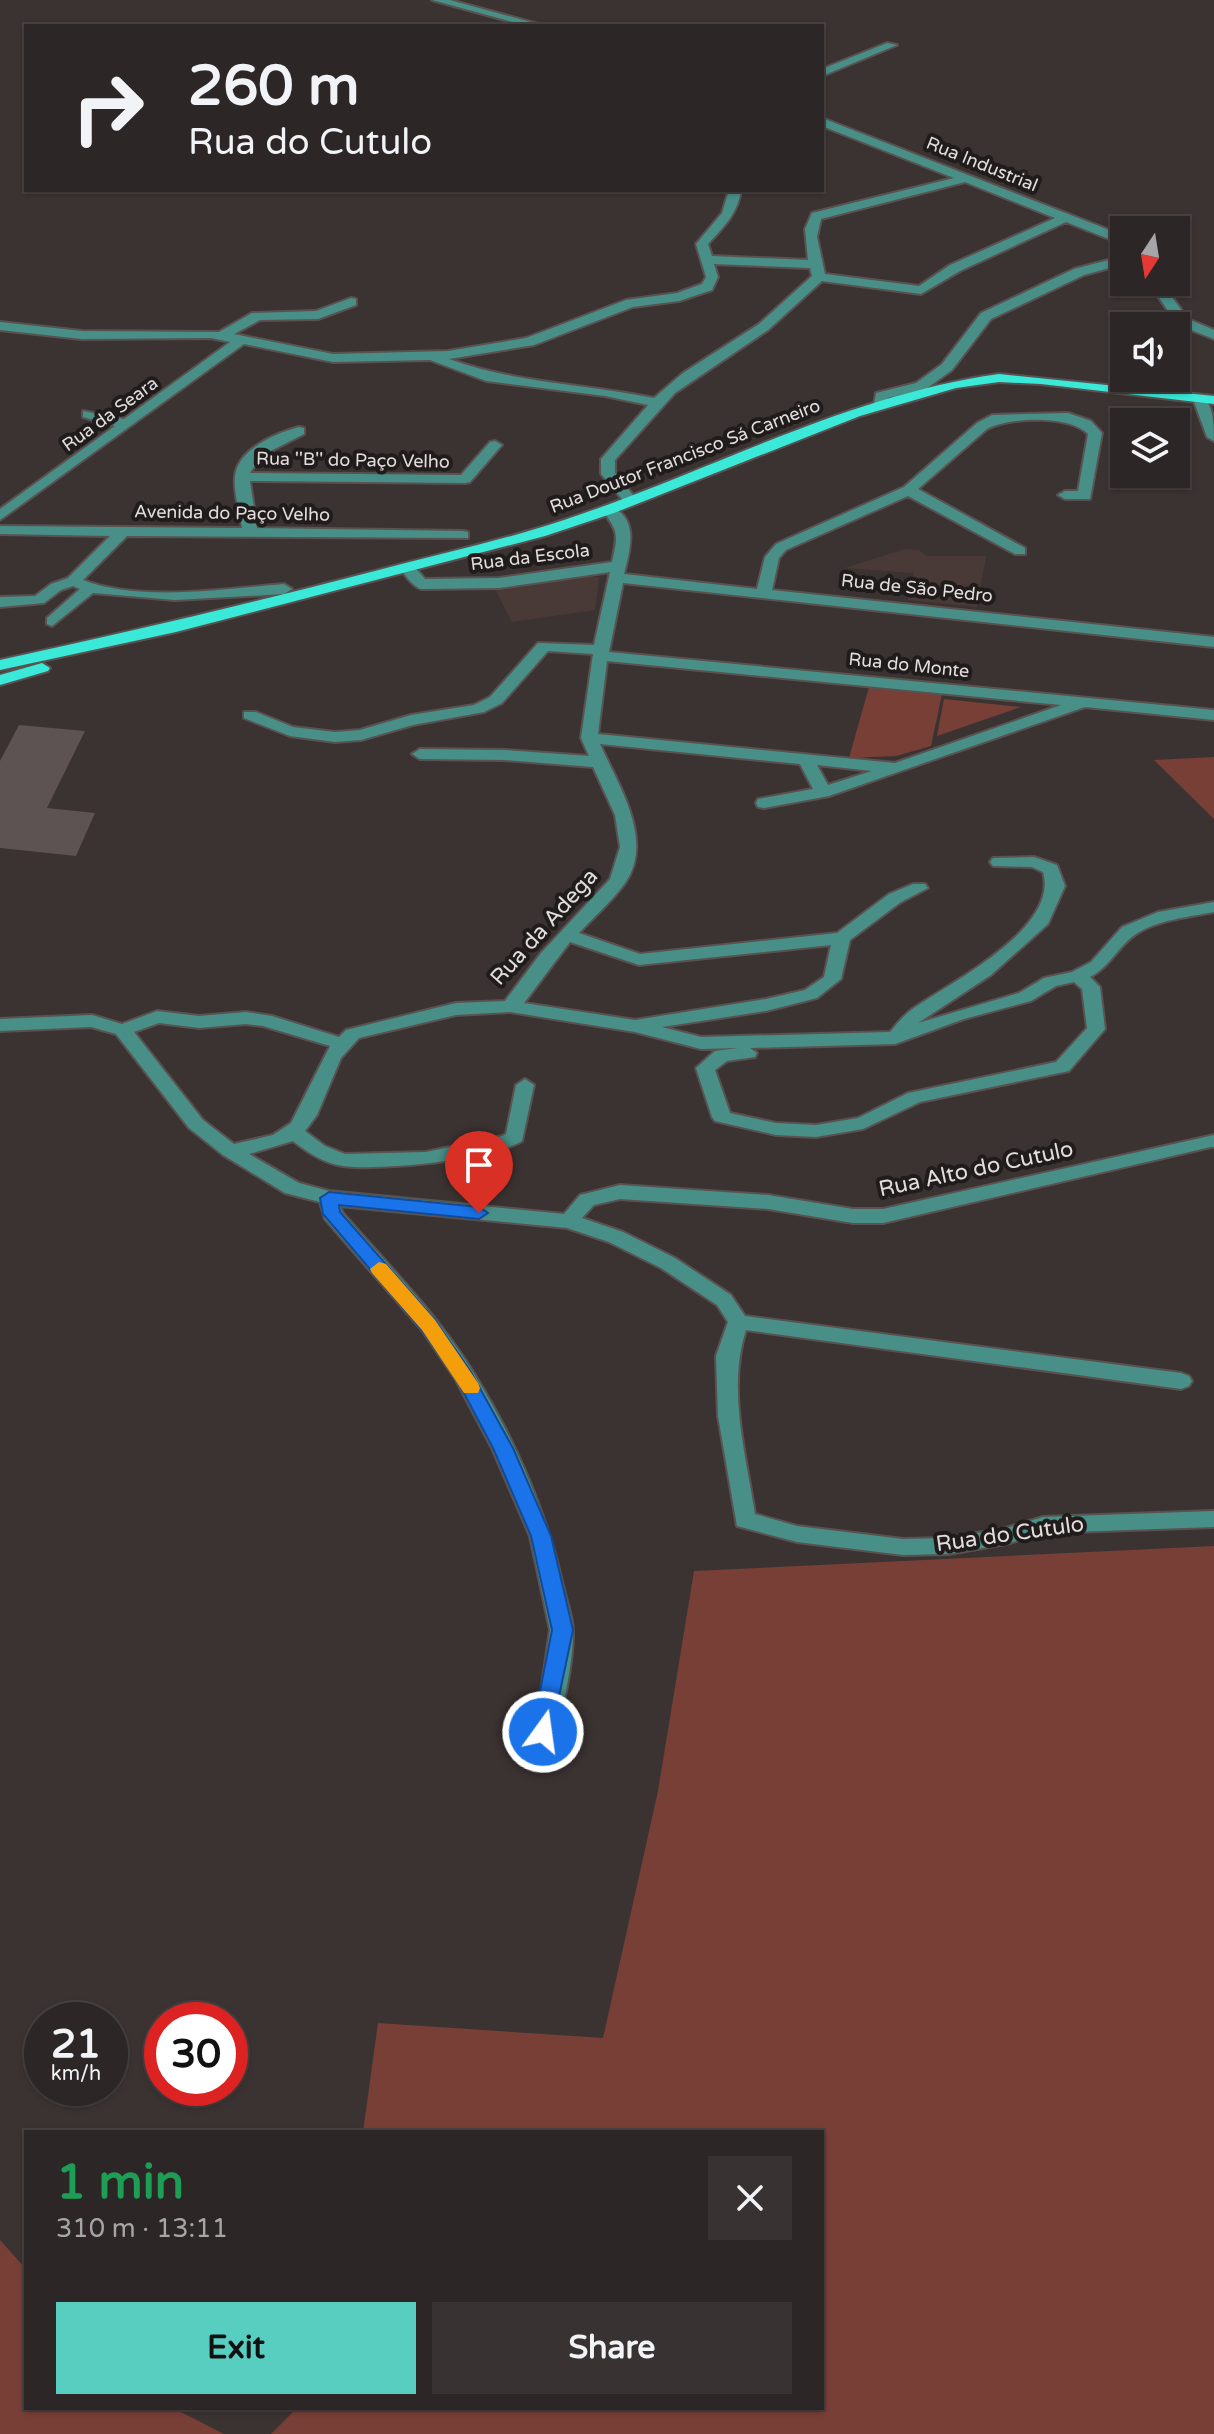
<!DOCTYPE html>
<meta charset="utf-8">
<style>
body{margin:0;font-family:"Varela Round",sans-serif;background:#383232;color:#f1f3f6;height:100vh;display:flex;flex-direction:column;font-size:30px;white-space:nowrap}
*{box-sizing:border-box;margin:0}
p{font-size:26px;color:#a6a5a7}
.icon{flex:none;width:44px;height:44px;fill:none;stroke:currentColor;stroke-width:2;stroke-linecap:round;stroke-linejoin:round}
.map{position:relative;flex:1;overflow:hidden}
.panel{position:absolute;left:24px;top:2130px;width:800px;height:280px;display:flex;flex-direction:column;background:#2c2626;border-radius:0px;box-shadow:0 2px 6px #0004,0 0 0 2px #484343}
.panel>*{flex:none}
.top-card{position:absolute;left:24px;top:24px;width:800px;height:168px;border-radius:0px;box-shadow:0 2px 6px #0004,0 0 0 2px #484343;background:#2c2626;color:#f1f3f6;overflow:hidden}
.needle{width:52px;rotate:192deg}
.tools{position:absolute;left:1110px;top:216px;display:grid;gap:16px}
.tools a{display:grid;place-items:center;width:80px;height:80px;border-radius:0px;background:#2c2626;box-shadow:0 2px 6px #0004,0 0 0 2px #484343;font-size:40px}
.speed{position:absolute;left:24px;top:2002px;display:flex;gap:16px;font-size:40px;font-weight:700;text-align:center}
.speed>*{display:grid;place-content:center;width:104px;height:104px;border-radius:50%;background:#2c2626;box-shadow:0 2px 6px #0004,0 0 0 2px #484343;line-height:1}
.speed small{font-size:20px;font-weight:400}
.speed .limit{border:12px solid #d22;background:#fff;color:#111}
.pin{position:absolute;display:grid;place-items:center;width:68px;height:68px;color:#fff;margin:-82px -34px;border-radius:50% 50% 50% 0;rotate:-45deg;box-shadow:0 0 8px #0007}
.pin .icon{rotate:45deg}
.me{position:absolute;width:88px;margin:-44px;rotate:14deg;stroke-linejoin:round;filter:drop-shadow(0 0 6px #0008)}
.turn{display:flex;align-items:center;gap:28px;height:168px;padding:0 32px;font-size:36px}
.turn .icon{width:104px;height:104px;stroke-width:2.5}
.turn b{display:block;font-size:56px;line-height:68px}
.round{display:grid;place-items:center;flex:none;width:84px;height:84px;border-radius:0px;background:#383232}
.head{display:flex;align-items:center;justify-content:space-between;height:136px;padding:0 32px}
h1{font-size:48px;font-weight:700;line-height:60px;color:#1e9e55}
.action{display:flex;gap:16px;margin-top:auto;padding:16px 32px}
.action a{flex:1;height:92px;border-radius:0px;background:#58cec0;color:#111;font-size:32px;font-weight:700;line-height:92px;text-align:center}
.action a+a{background:#383232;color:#f1f3f6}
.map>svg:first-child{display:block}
</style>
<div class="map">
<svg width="1214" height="2434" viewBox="0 0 1214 2434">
<rect width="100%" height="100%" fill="#3b3332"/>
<!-- built -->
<path fill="#493a37" d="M905 549 919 550 926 556H986L977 607 908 600 914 573 845 568Z
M577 577H599L595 610 512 622 494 588Z"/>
<!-- green -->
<path fill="#783f37" d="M869 687 942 694 931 746 896 756 849 758Z
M944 699 1021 707 937 736Z
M1214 757V819L1154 760Z
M1214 1546V2434H271L297 2408H822V2132H363L378 2023 603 2038 658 1791 694 1571Z
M0 2240 26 2269V2408H173L224 2434H0Z"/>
<!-- building -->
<path fill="#5c5352" d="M19 725 85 731 47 808 95 813 76 856 0 848V761Z"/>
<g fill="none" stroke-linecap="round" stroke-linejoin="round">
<defs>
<path id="minor" d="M432 0H450L545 26H527Z
M887 43 897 45 822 76V69Z
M822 118 1117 233 1124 240V252L1109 239 1066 222 960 271 921 294 822 281 768 330 675 393 615 460V473L638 501 631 505 626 504 601 474V459L648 405 605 396 486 381 430 360 333 362 244 344 0 520V509L115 426 83 417V411L124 419 230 342 211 338 82 339 0 330V322L82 331 219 332 252 313 316 311 351 298 356 299V305L318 319 260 320 234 334 333 354 448 351 526 338 626 300 677 293 702 284 706 277 696 244 722 213 729 190H741C738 213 723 228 708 244L712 256 808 260 805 229 812 213 954 178 822 126ZM965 182 1055 218 950 265 919 286 825 274 817 237 821 219ZM714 264 810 268 812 276 759 324 683 373 654 398C586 384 514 383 449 359L534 345 633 307 679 301 712 290 718 277Z
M1124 256V264L1084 275 991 319 952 370 926 389 888 398 886 408 874 405 876 393 916 383 942 364 981 313 1074 269Z
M1148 282H1161L1188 319 1214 330V339L1178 325Z
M1200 395C1214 403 1214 425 1214 441L1207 437 1193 399Z
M1068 413 1091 421 1102 433 1090 499H1065L1058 495 1065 491H1078L1088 434C1069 415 1009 417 987 429L918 489 1025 548V554H1015L908 496 786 550 779 558 772 590 1214 637V647L623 583 609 652 1214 710V720L1085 707 829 796 764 808 758 807 756 803 758 799 813 789 800 764 600 744C618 785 655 840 625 883 612 901 594 917 579 933L640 954 837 933 889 894 913 884H925L928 888 901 902 850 940 841 979 817 998 766 1011 662 1027 701 1037 890 1032C896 1025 903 1016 911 1010 949 983 1060 929 1043 872L1032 867 993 866 990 862 993 858 1034 857 1057 865 1065 886 1048 924 991 975 918 1023 1019 993 1044 978 1072 972 1091 962 1122 927 1158 912 1214 902V912C1188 917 1158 920 1136 934 1118 946 1110 967 1090 977L1100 987 1105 1029 1069 1071 920 1102 863 1129 816 1137 776 1135 715 1121 712 1117 696 1068 715 1051 738 1048 701 1049 635 1032 510 1012 456 1015 359 1038 341 1058 317 1115 305 1131 325 1146 345 1154 426 1152 502 1136 506 1134 516 1085 525 1079 534 1085 522 1141C490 1160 380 1171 343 1166 325 1164 307 1152 293 1141L249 1154 299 1183 329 1191 564 1214 580 1195 620 1185 768 1195 853 1209H883L1214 1135V1147H1211L883 1223H853L768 1209 620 1199 594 1205 582 1218 623 1232 675 1258 731 1295 745 1316 1181 1373 1189 1376 1192 1381 1189 1386 1181 1389 746 1330C727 1389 746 1455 755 1514L797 1526 903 1539 948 1538 1006 1528 1043 1517 1214 1511V1527L1043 1533 1006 1544 948 1554 903 1555 797 1542 737 1526 718 1416 716 1356 728 1322 717 1305 661 1268 609 1242 567 1228 340 1206 342 1212C387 1264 437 1314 473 1372 515 1439 547 1514 564 1590 567 1603 573 1618 573 1632 573 1660 564 1714 551 1739L543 1742 535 1739 531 1732 541 1692 550 1630 530 1536 492 1448 456 1380 422 1330 325 1219 320 1202 285 1193 223 1155 189 1128 116 1034 91 1027 0 1031V1019L92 1015 122 1024 157 1011 199 1016 246 1012 272 1016 339 1037 346 1030 456 1003 505 1001 541 953 610 879 620 847 615 815 593 767 505 760 420 759 412 754 420 749 505 750 589 756 581 738 593 654 548 651 502 703 484 712 413 725 361 740 335 742 290 736 244 718V712H256L293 727 335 732 360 730 411 715 474 705 490 697 538 643 594 645 610 572 499 588 421 589C413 586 399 571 402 564H412L425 579 499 578 612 562C618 535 619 532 602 510L609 506C640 517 630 550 624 574L757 589 765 557 776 544 904 487 977 423 992 415ZM607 661 1061 705 895 763 598 734ZM817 765 872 771 828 785ZM570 942 639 965 831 945 824 977 805 990 766 999 635 1020 524 1003ZM1074 982 1082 989 1087 1028 1056 1062 908 1093 858 1118 816 1125 776 1123 730 1113 715 1070 727 1061 755 1057 757 1053 750 1048 895 1044 964 1019 1031 1001 1056 986ZM159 1023 199 1028 246 1024 263 1026 330 1046 291 1123 273 1135 234 1144 203 1120 134 1032Z
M299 427 304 428V434L261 456 250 473 461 475 490 442 495 441 502 445 470 482 465 483 250 481 257 528 463 531 468 532V538L127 536 83 580C140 602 224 589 284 584L292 589 284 594 175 600 93 593 52 626 47 624V618L80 589 73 586 61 590 44 603 0 607V597L35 596 51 584 68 578 110 536 0 534V526L242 528C240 512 233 492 235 476 238 449 276 433 299 427Z"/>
<path id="major" d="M999 374 1214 396V404L1041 384 999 382 956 388 860 416 614 513 545 536 176 632 0 670V660C125 633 248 604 371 572 435 555 501 541 564 520 709 472 847 395 999 374Z
M42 663 50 668 48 671 0 685V675Z"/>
</defs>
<!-- minor casing -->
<use href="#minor" stroke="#595251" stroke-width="4"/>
<!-- major casing -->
<use href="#major" stroke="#595251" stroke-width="4"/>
<!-- minor -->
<use href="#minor" fill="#488f87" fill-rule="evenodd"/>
<!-- major -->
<use href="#major" fill="#3ae9d8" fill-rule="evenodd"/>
</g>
<!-- route -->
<path fill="#1a73e8" stroke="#114b97" stroke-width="2" d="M329 1192 479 1207 488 1213 479 1219 339 1205 340 1212 435 1320 471 1372 513 1448 551 1536 573 1630 550 1739 543 1741 535 1739 532 1732 552 1630 531 1536 493 1448 457 1380 422 1330 323 1214 320 1198Z"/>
<!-- slow -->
<path fill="#f59e0b" d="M379 1262 386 1264 435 1320 478 1383 480 1388 478 1393H464L422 1330 372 1273 370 1269Z"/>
<g text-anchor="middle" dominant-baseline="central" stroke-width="8" stroke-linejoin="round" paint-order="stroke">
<!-- far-street labels -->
<g font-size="18" fill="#e3dedd" stroke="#201c1b">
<text transform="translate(982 164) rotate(22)">Rua Industrial</text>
<text transform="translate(110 414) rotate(-36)">Rua da Seara</text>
<text transform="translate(685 456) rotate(-21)">Rua Doutor Francisco Sá Carneiro</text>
<text transform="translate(353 460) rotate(1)">Rua ''B'' do Paço Velho</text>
<text transform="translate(232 513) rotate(1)">Avenida do Paço Velho</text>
<text transform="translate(530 557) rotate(-7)">Rua da Escola</text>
<text transform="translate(917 588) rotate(6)">Rua de São Pedro</text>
<text transform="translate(909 665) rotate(6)">Rua do Monte</text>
</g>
<!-- street labels -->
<g font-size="22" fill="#e3dedd" stroke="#201c1b">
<text transform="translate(544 927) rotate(-48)">Rua da Adega</text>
<text transform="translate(976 1169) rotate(-12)">Rua Alto do Cutulo</text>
<text transform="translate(1010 1534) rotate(-8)">Rua do Cutulo</text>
</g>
</g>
</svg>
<div class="tools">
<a><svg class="needle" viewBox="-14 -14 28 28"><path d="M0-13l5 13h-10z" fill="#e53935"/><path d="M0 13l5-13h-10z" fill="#a6a5a7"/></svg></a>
<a><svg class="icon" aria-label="sound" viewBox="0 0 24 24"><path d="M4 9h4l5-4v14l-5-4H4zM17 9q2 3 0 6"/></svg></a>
<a><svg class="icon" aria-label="layers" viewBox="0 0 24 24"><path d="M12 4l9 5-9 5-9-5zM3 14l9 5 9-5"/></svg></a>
</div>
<div class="speed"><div>21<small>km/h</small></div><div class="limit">30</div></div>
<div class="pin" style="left:479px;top:1213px;background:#d93025"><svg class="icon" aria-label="arrive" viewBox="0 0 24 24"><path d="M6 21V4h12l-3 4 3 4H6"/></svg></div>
<svg class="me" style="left:543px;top:1732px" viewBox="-20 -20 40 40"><circle r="17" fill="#1a73e8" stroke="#fff" stroke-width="3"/><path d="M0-11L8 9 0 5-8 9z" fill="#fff"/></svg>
<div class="top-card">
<div class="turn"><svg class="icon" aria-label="right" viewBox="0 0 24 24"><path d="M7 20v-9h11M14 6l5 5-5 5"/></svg><div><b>260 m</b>Rua do Cutulo</div></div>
</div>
<section class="panel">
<div class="head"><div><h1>1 min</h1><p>310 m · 13:11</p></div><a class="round"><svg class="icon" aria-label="close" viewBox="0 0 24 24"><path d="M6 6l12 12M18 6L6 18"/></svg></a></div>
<div class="action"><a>Exit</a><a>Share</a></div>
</section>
</div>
